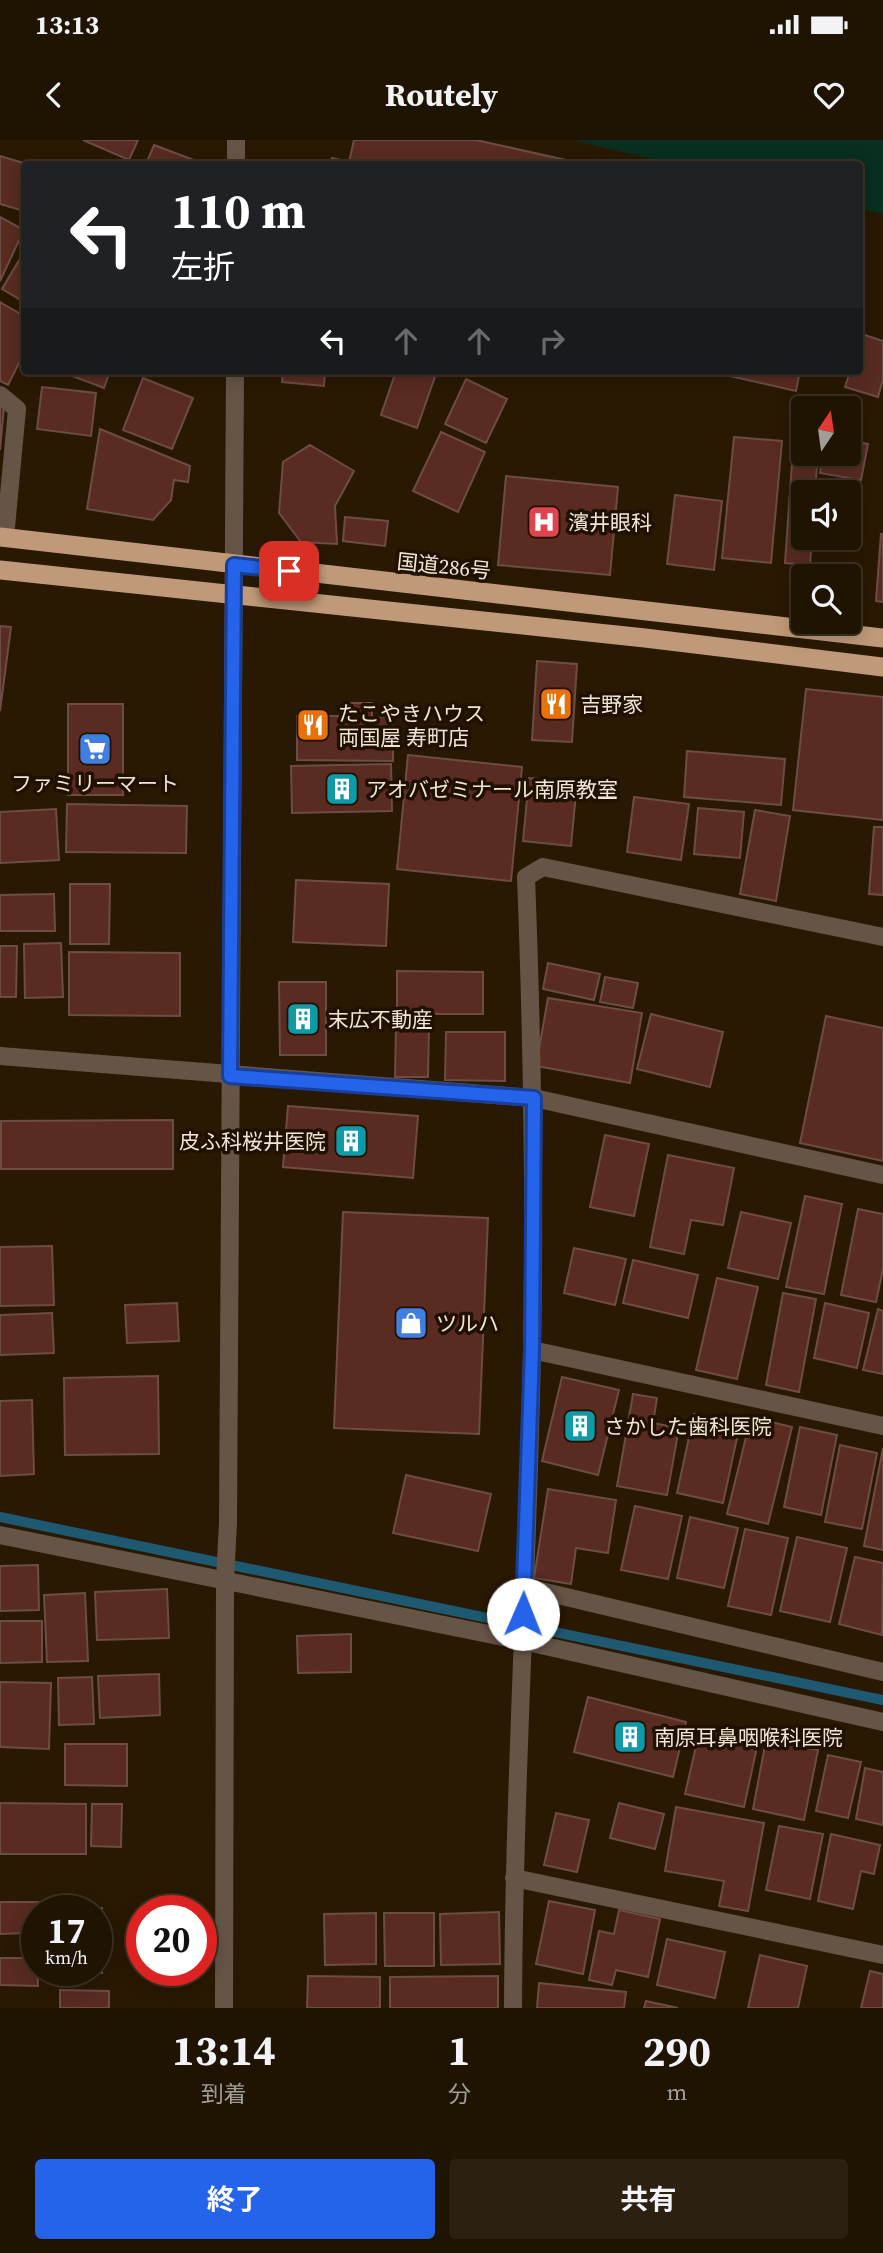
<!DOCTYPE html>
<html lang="ja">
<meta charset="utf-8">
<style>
body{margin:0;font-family:"Source Serif 4","Noto Sans JP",serif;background:#2c2011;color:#f1f3f6;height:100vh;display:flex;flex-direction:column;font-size:26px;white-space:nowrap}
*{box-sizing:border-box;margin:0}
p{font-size:23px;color:#a19e99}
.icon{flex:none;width:38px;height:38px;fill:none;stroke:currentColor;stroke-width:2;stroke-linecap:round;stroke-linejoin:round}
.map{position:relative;height:1868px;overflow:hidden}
.details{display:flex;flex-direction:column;background:#1f1302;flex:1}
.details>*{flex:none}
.top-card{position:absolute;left:21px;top:21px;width:842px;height:214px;border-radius:7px;box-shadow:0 4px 18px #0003,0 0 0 2px #3c3224;background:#202124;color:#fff;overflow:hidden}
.needle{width:46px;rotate:13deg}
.tools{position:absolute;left:791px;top:256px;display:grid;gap:14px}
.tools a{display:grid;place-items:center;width:70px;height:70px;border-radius:7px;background:#1f1302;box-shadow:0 4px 18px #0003,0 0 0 2px #3c3224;font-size:35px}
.speed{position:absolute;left:21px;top:1755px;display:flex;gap:14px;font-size:35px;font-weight:700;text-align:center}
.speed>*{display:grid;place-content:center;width:91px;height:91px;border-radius:50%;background:#1f1302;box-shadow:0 4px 18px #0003,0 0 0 2px #3c3224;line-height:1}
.speed small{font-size:18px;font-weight:400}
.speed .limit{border:10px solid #d22;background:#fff;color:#111}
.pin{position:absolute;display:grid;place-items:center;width:60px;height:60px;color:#fff;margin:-30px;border-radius:14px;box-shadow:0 4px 10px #0006}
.me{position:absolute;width:77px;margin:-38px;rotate:1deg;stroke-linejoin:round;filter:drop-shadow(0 0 5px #0008)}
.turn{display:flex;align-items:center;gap:24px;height:147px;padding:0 35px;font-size:32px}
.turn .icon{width:91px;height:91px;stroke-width:2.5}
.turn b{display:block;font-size:49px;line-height:60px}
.lanes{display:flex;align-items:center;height:66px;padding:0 35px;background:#0003;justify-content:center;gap:35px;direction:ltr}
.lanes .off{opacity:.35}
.eta{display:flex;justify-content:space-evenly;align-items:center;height:119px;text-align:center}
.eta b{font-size:42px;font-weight:700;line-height:49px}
.button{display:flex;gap:14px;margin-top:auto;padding:14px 35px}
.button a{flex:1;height:80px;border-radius:7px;background:#2563eb;color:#fff;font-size:28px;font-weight:700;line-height:80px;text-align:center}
.button a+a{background:#2c2011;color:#f1f3f6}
.status{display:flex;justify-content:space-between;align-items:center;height:49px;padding:0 35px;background:#1f1302;direction:ltr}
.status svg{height:19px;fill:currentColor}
header{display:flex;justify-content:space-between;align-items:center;height:91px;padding:0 35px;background:#1f1302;font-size:32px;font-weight:700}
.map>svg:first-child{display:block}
</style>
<div class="status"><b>13:13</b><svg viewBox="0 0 49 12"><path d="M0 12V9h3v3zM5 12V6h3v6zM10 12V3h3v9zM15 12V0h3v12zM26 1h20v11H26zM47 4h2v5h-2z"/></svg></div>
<header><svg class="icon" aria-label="back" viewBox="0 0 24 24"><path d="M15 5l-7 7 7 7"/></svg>Routely<svg class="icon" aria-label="heart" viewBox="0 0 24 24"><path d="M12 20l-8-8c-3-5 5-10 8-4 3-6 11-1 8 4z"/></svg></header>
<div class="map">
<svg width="883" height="1868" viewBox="0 0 883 1868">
<rect width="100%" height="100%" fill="#291903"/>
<!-- green -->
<path fill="#082f1f" d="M571 0H883V74L859 69V24H674Z"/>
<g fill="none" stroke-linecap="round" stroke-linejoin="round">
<!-- stream -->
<path stroke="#1d5970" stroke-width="10" d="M0 1377 883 1560"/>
</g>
<!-- building -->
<path fill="#592b21" stroke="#6c4d46" stroke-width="2" d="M83 0H138L129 20Z
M354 0H476L584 24H330L332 18 349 22Z
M154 5 194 20 192 24H146Z
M0 16 27 24H24V71L0 64Z
M0 77 24 90 0 141Z
M24 112V162L2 149Z
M0 162 24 176V213L8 245 0 241Z
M862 194 883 201V239L878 257 845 247 850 231H859Z
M59 231H110L104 248Z
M283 231H325L324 246 282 242Z
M396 231H437L417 288 381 275Z
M708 231H800L796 251Z
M143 238 193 258 172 309 123 290Z
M466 239 507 259 486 303 445 284Z
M42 247 96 253 91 296 37 289Z
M0 266 4 267 0 310Z
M100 289 190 326 188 342 174 340 171 360 153 380 87 369Z
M441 292 485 312 458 372 413 351Z
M734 297 782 301 771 423 722 418Z
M849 300 868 304 861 340 820 333 823 313H849Z
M310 305 354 331 335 366 337 404 301 402 279 373 283 322Z
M793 309 818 313 815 352H803V397H812L810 425 785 423Z
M506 336 618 347 610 435 498 425Z
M675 355 722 361 714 430 667 424Z
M345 377 388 381 385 406 343 401Z
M881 394H883V462L876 461Z
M0 486 11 487 0 571Z
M537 521 577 524 572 602 532 600Z
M806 549 883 557V680L793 670Z
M348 563H372V577H393V621L297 620V576H347Z
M68 564H123V655H68Z
M687 611 785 619 781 665 684 657Z
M408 615 522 627 511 741 397 729Z
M391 624 392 671 292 673 291 626Z
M529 638 577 643 571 706 523 701Z
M634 657 689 664 681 720 627 712Z
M67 664 187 666 186 713 66 712Z
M698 668 744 672 740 718 694 714Z
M56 669 59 720 0 723V672Z
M755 670 790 676 776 761 740 754Z
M874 687H883V755L869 754Z
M296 740 389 744 386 806 293 802Z
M70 744H110L109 804H70Z
M54 754 55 791H0V755Z
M61 803 63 857 25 858 24 804Z
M0 806H17L16 857H0Z
M69 812 180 813V876L69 875Z
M548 823 600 834 594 860 543 849Z
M397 831 483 832V874H397Z
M605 837 638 843 633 868 600 862Z
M279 842H326V915H280Z
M548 858 642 873 630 943 536 926Z
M651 874 723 892 710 947 637 929Z
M826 876 883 888V1021L800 1003Z
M396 885 429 886 428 937H395Z
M446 892H505V941L445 940Z
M288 966 418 976 413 1038 283 1027Z
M173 980V1029H1V981Z
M605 995 649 1004 634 1076 590 1067Z
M668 1015 734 1028 723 1085 691 1080 684 1114 650 1107Z
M805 1056 842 1064 824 1154 786 1147Z
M858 1069 883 1074V1129L876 1162 841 1155Z
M343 1072 488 1078 479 1294 334 1288Z
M741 1072 791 1083 778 1139 728 1128Z
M52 1106 54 1165 0 1166V1107Z
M574 1108 626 1119 615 1165 564 1153Z
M633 1120 698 1135 688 1178 623 1163Z
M717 1138 758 1147 737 1239 696 1230Z
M783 1153 816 1159 799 1252 766 1245Z
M177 1163 179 1201 127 1203 125 1165Z
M825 1163 869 1173 857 1228 814 1218Z
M878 1169 883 1171V1234L863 1230Z
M52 1173 54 1213 0 1215V1175Z
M158 1236 159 1314 65 1315 64 1238Z
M562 1237 619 1250 598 1335 542 1321Z
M633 1254 657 1258 653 1283 679 1288 667 1355 617 1346Z
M32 1260 34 1334 0 1336V1261Z
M694 1274 740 1284 723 1363 677 1353Z
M751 1277 792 1287 768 1384 727 1374Z
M800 1287 837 1295 821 1375 784 1367Z
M840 1305 877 1313 862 1389 825 1382Z
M883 1308V1410L864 1406Z
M406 1335 491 1354 478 1411 393 1393Z
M548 1349 616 1360 608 1413 576 1408 571 1444 534 1438Z
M635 1366 682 1376 668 1439 621 1430Z
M690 1377 738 1388 724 1448 677 1438Z
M745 1389 788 1398 771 1475 728 1466Z
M797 1397 847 1408 830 1482 780 1471Z
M855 1417 883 1423 882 1495 839 1484Z
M38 1425 39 1470 0 1471V1426Z
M167 1449 169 1498 97 1500 95 1452Z
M85 1453 88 1521 47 1522 44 1455Z
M0 1481H42V1522L0 1523Z
M351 1494V1532L298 1533 297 1496Z
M159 1534 160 1575 100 1578 98 1536Z
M92 1537 94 1584 59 1585 58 1538Z
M0 1542 51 1543 49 1609 0 1607Z
M588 1557 686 1582 673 1637 574 1612Z
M700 1589 758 1602 744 1667 685 1654Z
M766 1600 818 1610 804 1680 753 1669Z
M65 1604H127V1646L65 1645Z
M828 1615 861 1622 848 1678 816 1671Z
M865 1628 883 1632V1685L856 1679Z
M0 1663 86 1664V1714H0Z
M619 1663 664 1674 655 1709 610 1698Z
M92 1664H122L121 1707 91 1706Z
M676 1667 764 1683 748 1771 719 1766 724 1741 665 1731Z
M556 1673 589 1680 577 1732 544 1725Z
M779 1686 823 1694 810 1759 766 1750Z
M831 1694 880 1705 874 1734 861 1731 853 1769 818 1761Z
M549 1761 595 1770 583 1834 536 1824Z
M0 1762H50L51 1771H37V1812H27V1793L0 1794Z
M56 1768H102V1833L55 1832 96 1830V1771H56Z
M619 1770 660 1779 648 1837 616 1830 612 1845 589 1840 599 1791 614 1794Z
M499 1772 500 1824 441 1825 440 1774Z
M376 1773V1824L325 1825 324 1774Z
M384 1773H434V1826H385Z
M667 1799 725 1812 715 1858 657 1845Z
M760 1815 807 1826 798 1868H748Z
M0 1818H37L38 1846 0 1845Z
M870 1831 883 1834V1868H861Z
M308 1836 380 1837V1868H307Z
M498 1836V1868H390V1837Z
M539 1843 626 1852 624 1868H537Z
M60 1850 109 1851V1868H60Z
M646 1861 678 1868H644Z"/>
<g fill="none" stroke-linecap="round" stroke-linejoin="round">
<!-- service -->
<path stroke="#665547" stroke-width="18" d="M0 255 17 269 5 398
M0 916 534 958 883 1035
M532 1210 883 1286
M0 1395 523 1501 883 1582
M524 1447 883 1532
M514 1738 883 1815
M513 1868C514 1648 528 1429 532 1209 535 1051 532 895 526 737L543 727 883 797"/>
<!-- tertiary -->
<path stroke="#665547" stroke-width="18" d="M236 24V0
M224 1868 225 1440 228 1383 235 231"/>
<!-- trunk -->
<path stroke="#c09978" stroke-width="19" d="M0 397 883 498
M0 430 645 498 883 527"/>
</g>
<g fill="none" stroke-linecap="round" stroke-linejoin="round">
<defs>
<path id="route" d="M289 431 234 425 230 936 534 958 532 1210 523 1474"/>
</defs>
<!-- route casing -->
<use href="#route" stroke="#184099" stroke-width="18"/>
<!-- route -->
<use href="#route" stroke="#2563eb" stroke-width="12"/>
</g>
<!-- icons -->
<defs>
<symbol id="hospital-square" viewBox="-11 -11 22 22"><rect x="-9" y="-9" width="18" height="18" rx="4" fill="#e0444e" stroke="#201000"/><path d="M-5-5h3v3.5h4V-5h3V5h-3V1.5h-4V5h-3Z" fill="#fff"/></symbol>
<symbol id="restaurant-square" viewBox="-11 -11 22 22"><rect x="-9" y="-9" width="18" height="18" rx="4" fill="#e8710a" stroke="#201000"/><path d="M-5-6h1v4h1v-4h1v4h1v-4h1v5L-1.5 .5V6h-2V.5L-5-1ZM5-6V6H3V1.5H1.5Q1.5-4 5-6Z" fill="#fff"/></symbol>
<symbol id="supermarket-square" viewBox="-11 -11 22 22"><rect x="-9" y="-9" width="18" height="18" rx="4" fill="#3f7fe0" stroke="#201000"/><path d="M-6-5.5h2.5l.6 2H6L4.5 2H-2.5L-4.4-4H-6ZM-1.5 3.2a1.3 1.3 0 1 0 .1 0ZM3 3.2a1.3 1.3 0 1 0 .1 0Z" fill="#fff"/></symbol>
<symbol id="building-square" viewBox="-11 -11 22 22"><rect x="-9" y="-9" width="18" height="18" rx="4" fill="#0f9aa8" stroke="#201000"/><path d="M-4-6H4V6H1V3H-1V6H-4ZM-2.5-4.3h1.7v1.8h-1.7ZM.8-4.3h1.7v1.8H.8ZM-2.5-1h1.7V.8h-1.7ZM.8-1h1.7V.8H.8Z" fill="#fff"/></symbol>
<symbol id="shop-square" viewBox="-11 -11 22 22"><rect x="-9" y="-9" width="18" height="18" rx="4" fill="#3f7fe0" stroke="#201000"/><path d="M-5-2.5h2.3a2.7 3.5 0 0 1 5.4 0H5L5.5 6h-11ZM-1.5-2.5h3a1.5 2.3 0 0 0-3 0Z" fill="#fff"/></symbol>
</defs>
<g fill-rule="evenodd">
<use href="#hospital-square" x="525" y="363" width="38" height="38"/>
<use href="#restaurant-square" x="537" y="545" width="38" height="38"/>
<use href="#restaurant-square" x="294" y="566" width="38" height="38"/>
<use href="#supermarket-square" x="76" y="590" width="38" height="38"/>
<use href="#building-square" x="323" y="630" width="38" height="38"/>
<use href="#building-square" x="284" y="860" width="38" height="38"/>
<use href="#building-square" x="332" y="982" width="38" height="38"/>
<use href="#shop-square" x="392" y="1164" width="38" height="38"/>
<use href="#building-square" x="561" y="1267" width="38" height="38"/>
<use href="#building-square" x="611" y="1578" width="38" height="38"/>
</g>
<g text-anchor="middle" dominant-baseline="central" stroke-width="7" stroke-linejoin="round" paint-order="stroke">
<!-- poi labels -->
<g font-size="21" fill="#f1e5d8" stroke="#201000" text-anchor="start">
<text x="568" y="382">濱井眼科</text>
<text x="580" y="564">吉野家</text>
<text x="338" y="573">たこやきハウス<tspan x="338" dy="24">両国屋 寿町店</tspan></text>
<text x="95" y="643" text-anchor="middle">ファミリーマート</text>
<text x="366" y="649">アオバゼミナール南原教室</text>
<text x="328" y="879">末広不動産</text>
<text x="326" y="1001" text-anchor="end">皮ふ科桜井医院</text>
<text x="436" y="1183">ツルハ</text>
<text x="604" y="1286">さかした歯科医院</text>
<text x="654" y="1597">南原耳鼻咽喉科医院</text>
</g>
<!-- street labels -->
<g font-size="21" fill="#f1e5d8" stroke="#201000">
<text transform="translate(444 426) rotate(6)">国道286号</text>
</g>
</g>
</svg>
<div class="tools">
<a><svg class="needle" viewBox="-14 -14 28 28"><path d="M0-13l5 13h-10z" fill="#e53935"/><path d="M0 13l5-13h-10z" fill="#a19e99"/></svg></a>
<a><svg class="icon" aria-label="sound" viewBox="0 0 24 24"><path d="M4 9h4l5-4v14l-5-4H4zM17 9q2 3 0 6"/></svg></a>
<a><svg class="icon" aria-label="search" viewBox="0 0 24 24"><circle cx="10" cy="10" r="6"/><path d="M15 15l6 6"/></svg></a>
</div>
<div class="speed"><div>17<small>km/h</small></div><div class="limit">20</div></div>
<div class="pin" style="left:289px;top:431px;background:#d93025"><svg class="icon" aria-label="arrive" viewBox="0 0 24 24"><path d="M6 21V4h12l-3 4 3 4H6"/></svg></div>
<svg class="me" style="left:523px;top:1474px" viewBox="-20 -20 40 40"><circle r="19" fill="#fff"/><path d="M0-13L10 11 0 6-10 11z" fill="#2563eb"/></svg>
<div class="top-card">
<div class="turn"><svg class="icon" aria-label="left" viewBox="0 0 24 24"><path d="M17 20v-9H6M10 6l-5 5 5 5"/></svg><div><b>110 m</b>左折</div></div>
<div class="lanes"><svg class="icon" aria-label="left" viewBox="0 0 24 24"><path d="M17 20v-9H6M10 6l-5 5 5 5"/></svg><svg class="icon off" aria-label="ahead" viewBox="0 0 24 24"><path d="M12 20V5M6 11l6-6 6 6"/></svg><svg class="icon off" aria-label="ahead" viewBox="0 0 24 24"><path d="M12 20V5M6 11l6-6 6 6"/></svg><svg class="icon off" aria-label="right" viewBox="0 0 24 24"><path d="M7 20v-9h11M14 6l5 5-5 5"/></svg></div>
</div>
</div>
<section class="details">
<div class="eta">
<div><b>13:14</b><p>到着</p></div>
<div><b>1</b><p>分</p></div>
<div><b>290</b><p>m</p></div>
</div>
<div class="button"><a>終了</a><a>共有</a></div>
</section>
